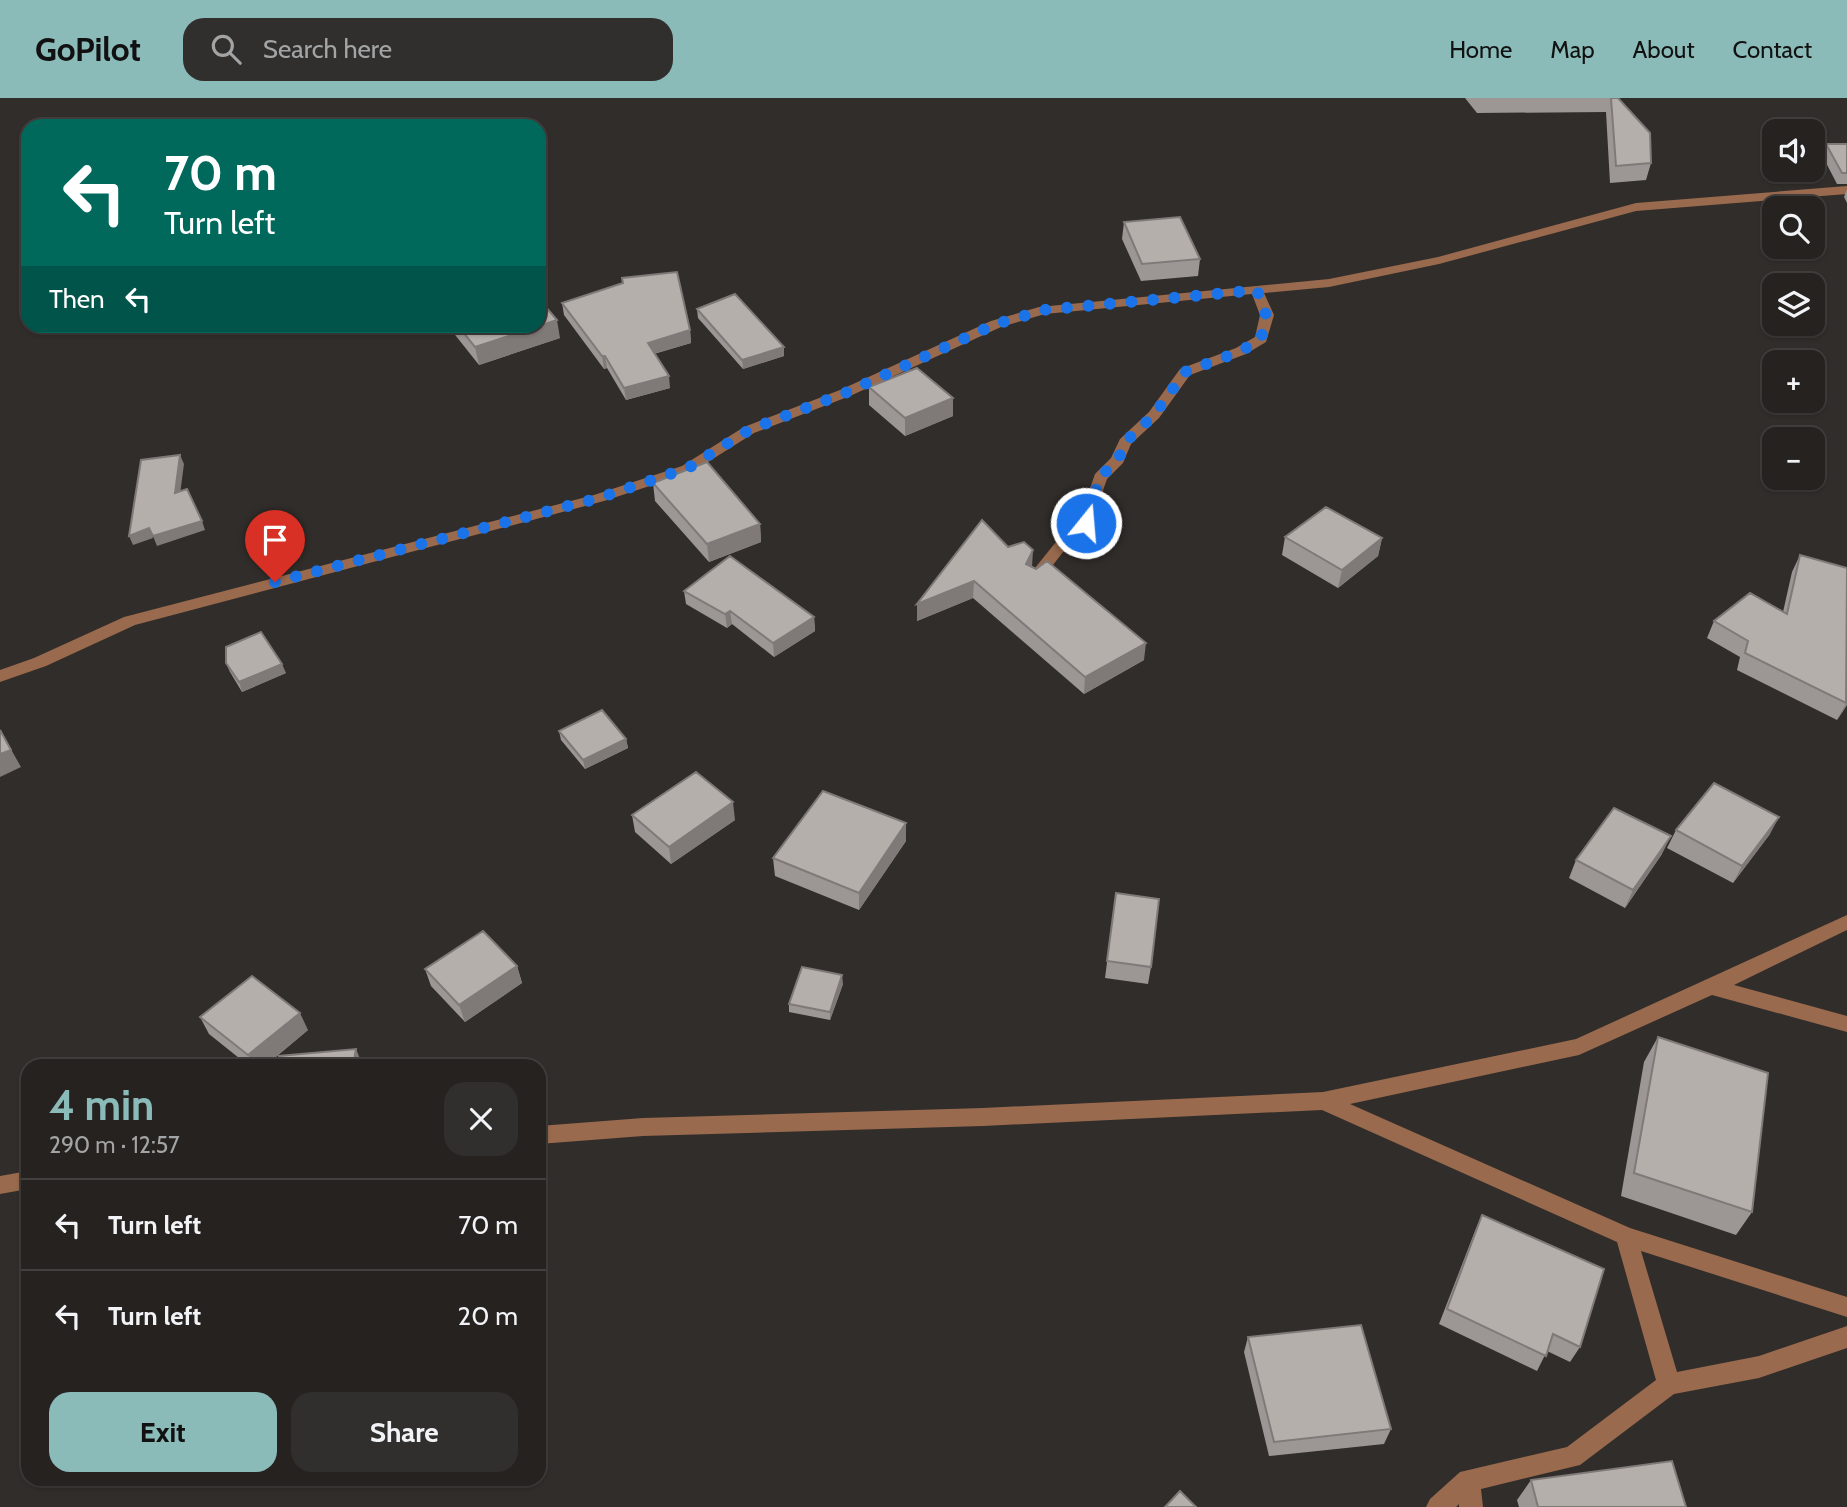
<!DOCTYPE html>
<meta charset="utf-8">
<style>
body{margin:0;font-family:Cabin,sans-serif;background:#312f2d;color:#f1f3f6;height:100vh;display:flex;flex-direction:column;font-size:26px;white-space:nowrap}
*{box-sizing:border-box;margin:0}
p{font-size:23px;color:#a3a4a5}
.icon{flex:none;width:38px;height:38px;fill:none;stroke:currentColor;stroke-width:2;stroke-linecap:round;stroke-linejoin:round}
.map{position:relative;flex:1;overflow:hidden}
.side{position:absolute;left:21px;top:961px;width:525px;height:427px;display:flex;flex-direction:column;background:#252220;border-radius:21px;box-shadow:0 2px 5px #0004,0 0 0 2px #423f3e}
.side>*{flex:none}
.top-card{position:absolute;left:21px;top:21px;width:525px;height:214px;border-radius:21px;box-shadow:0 2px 5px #0004,0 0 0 2px #423f3e;background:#00695c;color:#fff;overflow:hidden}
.tools{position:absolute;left:1762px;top:21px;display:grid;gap:14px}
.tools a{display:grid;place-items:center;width:63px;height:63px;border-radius:14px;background:#252220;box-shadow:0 2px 5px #0004,0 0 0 2px #423f3e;font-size:35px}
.pin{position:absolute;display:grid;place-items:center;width:60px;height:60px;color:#fff;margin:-72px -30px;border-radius:50% 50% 50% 0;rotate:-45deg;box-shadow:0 0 7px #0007}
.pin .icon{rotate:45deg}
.me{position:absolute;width:77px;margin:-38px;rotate:17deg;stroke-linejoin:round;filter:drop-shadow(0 0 5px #0008)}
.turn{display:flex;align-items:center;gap:24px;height:147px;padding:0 28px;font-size:32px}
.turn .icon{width:91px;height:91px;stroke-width:2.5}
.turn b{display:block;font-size:49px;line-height:60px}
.then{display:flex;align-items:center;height:66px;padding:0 28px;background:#0003;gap:14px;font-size:26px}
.round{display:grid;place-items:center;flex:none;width:74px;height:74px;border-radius:21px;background:#312f2d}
.head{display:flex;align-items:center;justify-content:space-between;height:119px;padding:0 28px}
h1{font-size:42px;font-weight:700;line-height:52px;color:#8bbbb9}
.action{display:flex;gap:14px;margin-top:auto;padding:14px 28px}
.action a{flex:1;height:80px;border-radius:21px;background:#8bbbb9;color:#111;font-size:28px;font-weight:700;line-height:80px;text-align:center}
.action a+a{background:#312f2d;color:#f1f3f6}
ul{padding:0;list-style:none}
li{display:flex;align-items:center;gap:21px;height:91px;padding:0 28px;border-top:2px solid #423f3e}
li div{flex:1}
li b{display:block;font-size:26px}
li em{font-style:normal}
header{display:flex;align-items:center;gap:42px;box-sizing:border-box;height:98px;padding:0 35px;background:#8bbbb9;color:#111}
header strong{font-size:33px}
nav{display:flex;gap:38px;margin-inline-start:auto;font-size:24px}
.search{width:490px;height:63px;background:#312f2d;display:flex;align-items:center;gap:18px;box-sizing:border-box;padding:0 24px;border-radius:21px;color:#a3a4a5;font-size:26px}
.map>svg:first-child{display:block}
</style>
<header>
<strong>GoPilot</strong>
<div class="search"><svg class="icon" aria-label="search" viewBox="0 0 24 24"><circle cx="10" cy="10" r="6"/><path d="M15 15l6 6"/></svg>Search here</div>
<nav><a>Home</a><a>Map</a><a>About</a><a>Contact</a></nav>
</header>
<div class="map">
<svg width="1847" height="1409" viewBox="0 0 1847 1409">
<rect width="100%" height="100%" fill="#312d2a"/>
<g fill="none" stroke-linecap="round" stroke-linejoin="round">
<!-- minor -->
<path fill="#996a4d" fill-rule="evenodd" d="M1847 88V96L1636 113 1439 166 1329 189 1264 195 1274 217 1266 244 1246 256 1190 277 1159 320 1131 346 1123 365 1107 381 1091 427 1070 445 1039 485 1034 486 1026 481 1060 439 1079 422 1095 376 1111 360 1120 341 1149 314 1180 271 1236 250 1255 239 1260 217 1252 196 1045 216 1001 229 850 298 754 335 692 374 604 403 135 527 46 568 0 584V572L34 560 124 519 594 397 682 368 744 329 840 292 991 223 1039 209 1329 181 1438 159 1636 105Z
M1847 817V832L1734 887 1847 918V934L1712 897 1579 957 1350 1006 1630 1130 1847 1199V1219L1641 1153 1677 1274 1759 1258 1847 1228V1250L1759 1280 1674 1296 1580 1367 1481 1391 1483 1409H1459V1406L1456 1409H1426L1430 1401 1460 1374 1567 1349 1656 1282 1617 1144 1322 1012 983 1028 643 1038 539 1046V1028L643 1020 983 1010 1323 994 1576 941Z
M28 1073V1091L0 1096V1078Z"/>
</g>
<!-- wall -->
<path fill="#9c9694" d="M1465 0H1618L1651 65 1646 82 1610 85 1606 14 1477 15Z
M1826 46H1847V86H1837L1822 57Z
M1847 91V105L1844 99Z
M1124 124 1200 161 1198 178 1141 183 1122 141Z
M562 205 690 232 691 245 654 256 670 290 626 302 607 270 604 271 564 217Z
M697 211 784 258 743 271 698 220Z
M448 228H539L560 240 479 267Z
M869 289 953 318 905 338 869 307Z
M653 385 760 426 761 444 709 464 655 403Z
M1285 439 1382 440 1378 458 1338 490 1282 457Z
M1008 449 1032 469 1144 562 1084 596 973 500 917 523V506Z
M1800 457 1847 470V607L1837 622 1737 572 1740 559 1707 540 1714 523 1783 514 1792 474Z
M684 493 814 519 815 533 774 559 732 526 727 530 686 506Z
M226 565 286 575 242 594 230 574Z
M559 633 626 641 628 650 585 671 561 642Z
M632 717 735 722 671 766 635 734Z
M1676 732 1770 736 1733 785 1667 750Z
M906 743 859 812 775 778 773 760Z
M1662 756 1625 810 1569 780 1576 762Z
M1116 795 1151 869 1148 886 1105 880Z
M517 868 522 885 465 924 431 888 425 871Z
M843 886 830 922 789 914V906Z
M200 919 308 932 265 968H249L209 936Z
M1658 939 1752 1114 1736 1137 1621 1098 1644 964Z
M1482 1117 1580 1249 1570 1264 1547 1253 1537 1273 1439 1226 1475 1133Z
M1248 1239 1391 1331 1384 1346 1269 1358 1244 1254Z
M1531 1382 1686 1409H1519L1517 1402Z"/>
<!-- shaded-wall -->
<path fill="#7f7a78" d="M557 222 560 240 479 267 475 249Z
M690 232 691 245 649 257 648 245Z
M784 249V258L743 271 742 262Z
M602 258H605L607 270 604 271Z
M669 278 670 290 626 302 624 290Z
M953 300V318L905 338V320Z
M180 357 184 366 179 404 175 395Z
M202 423 205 432 157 448 153 438Z
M760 426 761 444 709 464 707 446Z
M149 430 153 440 133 447 129 438Z
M1382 440 1378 458 1338 490 1342 472Z
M1033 452 1032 469 1026 466Z
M974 483 973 500 917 523V506Z
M730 513 732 526 727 530 725 516Z
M814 519 815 533 774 559 773 545Z
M1146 545 1144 562 1084 596 1085 579Z
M282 566 286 575 242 594 239 584Z
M1847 604V607L1837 622Z
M0 632 21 669 0 679Z
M626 641 628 650 585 671 583 662Z
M733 704 735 722 671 766 669 749Z
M1779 719 1770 736 1733 785 1742 768Z
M906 725V743L859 812V795Z
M1671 738 1662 756 1625 810 1633 792Z
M517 868 522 885 465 924 459 907Z
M842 877 843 886 830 922V914Z
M300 915 308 932 265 968H254L248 957Z
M356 951 363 968H353Z"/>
<!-- building -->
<path fill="#b5afac" stroke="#7f7a78" stroke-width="2" d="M1611 0H1618L1650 35 1651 65 1616 68Z
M1826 46H1847V75H1842Z
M1180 119 1200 161 1142 166 1124 124Z
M677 174 690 232 648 245 669 278 624 290 605 258H602L562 205 623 185 622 180Z
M735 196 784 249 742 262 697 211Z
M539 201 557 222 475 249 458 228H539Z
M917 270 953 300 905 320 869 289Z
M180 357 175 395 187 391 202 423 153 438 149 430 129 438 141 362Z
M707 364 760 426 707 446 653 385Z
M1326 409 1382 440 1342 472 1285 439Z
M982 422 1008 449 1024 444 1033 452 1026 466 1036 471 1047 463 1146 545 1085 579 974 483 917 506Z
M1800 457 1847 470 1846 605 1745 555 1748 543 1714 523 1750 495 1787 516Z
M730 458 814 519 773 545 730 513 725 516 684 493Z
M261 534 282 566 239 584 226 565V549Z
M602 612 626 641 583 662 559 633Z
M0 632 11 652 0 656Z
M696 674 733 704 669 749 632 717Z
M1714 685 1779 719 1742 768 1676 732Z
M823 693 906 725 859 795 773 760Z
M1614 710 1671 738 1633 792 1576 762Z
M1116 795 1159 801 1151 869 1107 863Z
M483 833 517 868 459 907 425 871Z
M802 869 842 877 830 914 789 906Z
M252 878 300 915 248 957 200 919Z
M1658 939 1768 975 1752 1114 1634 1075Z
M356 951 353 968H278L279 958Z
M1482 1117 1604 1171 1580 1249 1553 1236 1546 1258 1447 1211Z
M1361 1227 1391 1331 1274 1344 1248 1239Z
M1672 1363 1686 1409H1538L1531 1382Z
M1180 1393 1196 1409H1165Z"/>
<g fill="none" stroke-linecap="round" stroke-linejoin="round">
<!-- route -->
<path stroke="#1a73e8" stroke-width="12" stroke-dasharray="0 21.6" d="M275 484 599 400 688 370 749 332 845 295 996 226 1044 212 1257 192 1266 217 1261 241 1241 253 1185 274 1154 317 1125 344 1118 362 1100 379 1086 425"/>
</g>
</svg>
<div class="tools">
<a><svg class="icon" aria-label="sound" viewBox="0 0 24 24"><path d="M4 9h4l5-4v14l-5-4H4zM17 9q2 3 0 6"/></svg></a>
<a><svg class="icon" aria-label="search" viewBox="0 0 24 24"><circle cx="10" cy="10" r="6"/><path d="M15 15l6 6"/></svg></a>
<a><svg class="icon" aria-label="layers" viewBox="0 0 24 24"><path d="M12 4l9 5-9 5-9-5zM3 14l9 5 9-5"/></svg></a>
<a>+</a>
<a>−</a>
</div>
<div class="pin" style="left:275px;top:484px;background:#d93025"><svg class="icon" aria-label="arrive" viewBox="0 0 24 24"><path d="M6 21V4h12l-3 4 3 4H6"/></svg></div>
<svg class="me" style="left:1086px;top:425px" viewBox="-20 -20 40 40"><circle r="17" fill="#1a73e8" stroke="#fff" stroke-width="3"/><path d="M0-11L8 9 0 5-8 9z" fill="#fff"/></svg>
<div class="top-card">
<div class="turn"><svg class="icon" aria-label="left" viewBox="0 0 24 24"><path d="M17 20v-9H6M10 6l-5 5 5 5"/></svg><div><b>70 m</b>Turn left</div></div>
<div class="then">Then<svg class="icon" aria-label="left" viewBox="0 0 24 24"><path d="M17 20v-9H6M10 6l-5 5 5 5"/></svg></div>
</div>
<section class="side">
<div class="head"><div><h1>4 min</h1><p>290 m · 12:57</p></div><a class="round"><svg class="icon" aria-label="close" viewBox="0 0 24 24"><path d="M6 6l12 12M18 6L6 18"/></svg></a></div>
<ul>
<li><svg class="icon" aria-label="left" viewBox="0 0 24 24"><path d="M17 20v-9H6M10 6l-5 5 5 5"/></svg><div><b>Turn left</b></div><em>70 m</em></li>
<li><svg class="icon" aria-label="left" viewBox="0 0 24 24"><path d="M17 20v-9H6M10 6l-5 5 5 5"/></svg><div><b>Turn left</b></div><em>20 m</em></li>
</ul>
<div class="action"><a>Exit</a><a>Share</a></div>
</section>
</div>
